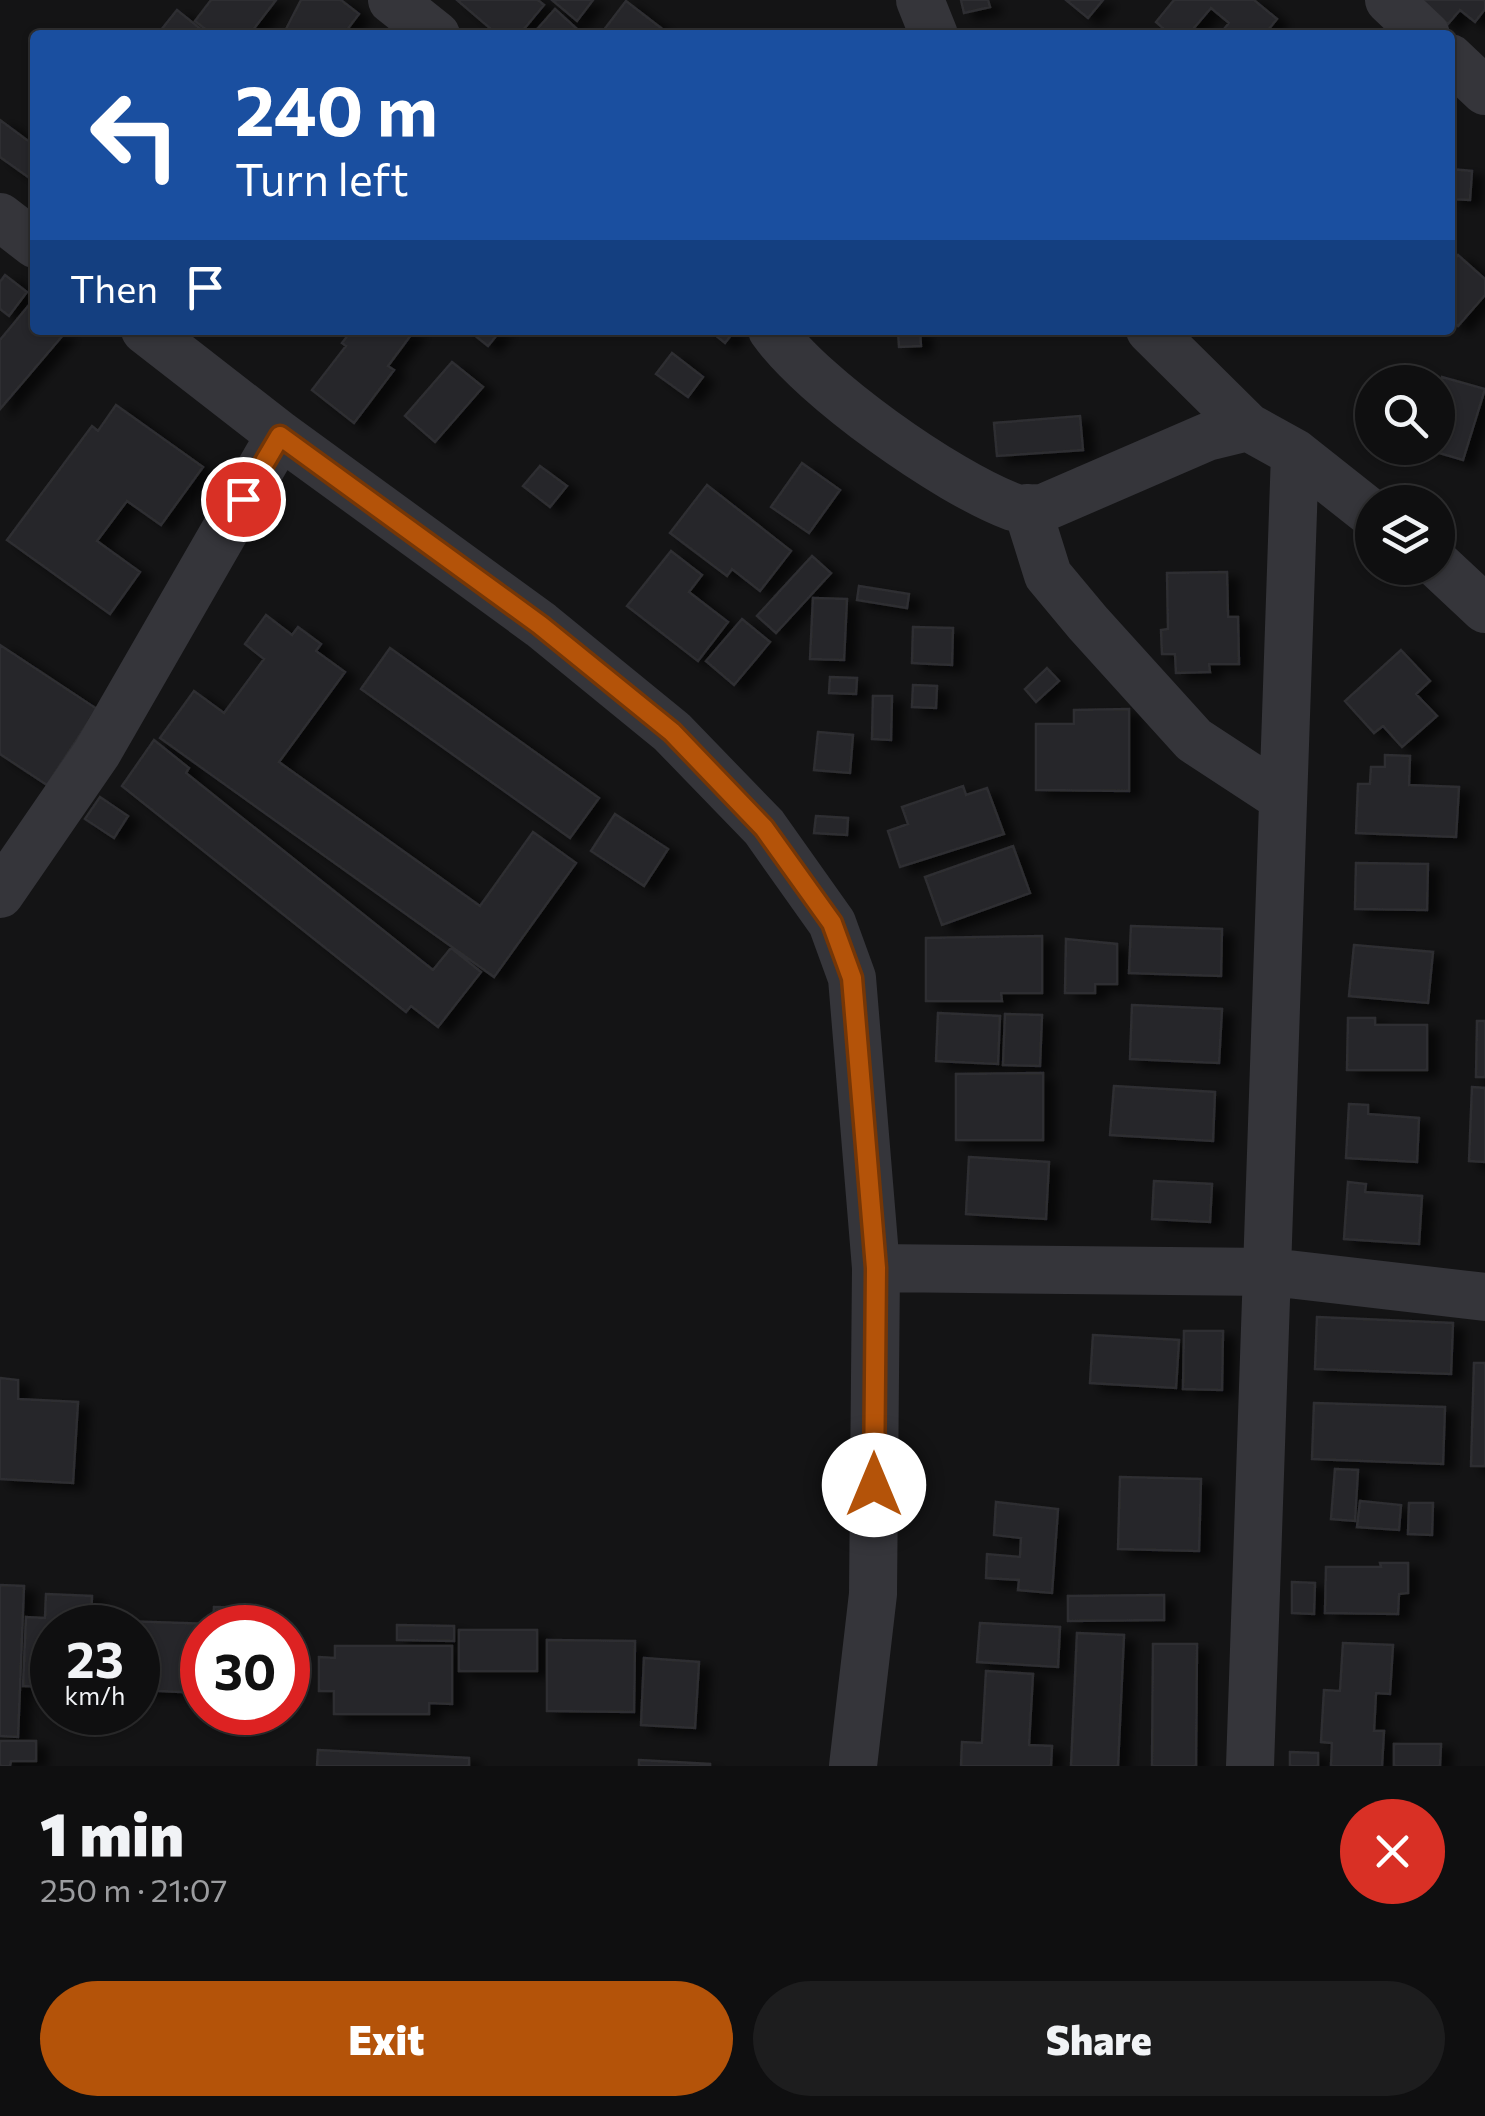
<!DOCTYPE html>
<meta charset="utf-8">
<style>
body{margin:0;font-family:Commissioner,sans-serif;background:#1d1d1e;color:#f1f3f6;height:100vh;display:flex;flex-direction:column;font-size:38px;white-space:nowrap}
*{box-sizing:border-box;margin:0}
p{font-size:32px;color:#9b9c9f}
.icon{flex:none;width:55px;height:55px;fill:none;stroke:currentColor;stroke-width:2;stroke-linecap:round;stroke-linejoin:round}
.map{position:relative;height:1766px;overflow:hidden}
.drawer{display:flex;flex-direction:column;background:#0f0f10;flex:1}
.drawer>*{flex:none}
.guide{position:absolute;left:30px;top:30px;width:1425px;height:305px;border-radius:10px;box-shadow:0 2px 8px #0004,0 0 0 2px #2f2f30;background:#1a4fa0;color:#fff;overflow:hidden}
.fabs{position:absolute;left:1355px;top:365px;display:grid;gap:20px}
.fabs a{display:grid;place-items:center;width:100px;height:100px;border-radius:50%;background:#0f0f10;box-shadow:0 2px 8px #0004,0 0 0 2px #2f2f30;font-size:50px}
.speed{position:absolute;left:30px;top:1605px;display:flex;gap:20px;font-size:50px;font-weight:700;text-align:center}
.speed>*{display:grid;place-content:center;width:130px;height:130px;border-radius:50%;background:#0f0f10;box-shadow:0 2px 8px #0004,0 0 0 2px #2f2f30;line-height:1}
.speed small{font-size:25px;font-weight:400}
.speed .limit{border:15px solid #d22;background:#fff;color:#111}
.pin{position:absolute;display:grid;place-items:center;width:85px;height:85px;color:#fff;margin:-42px;border:5px solid #fff;border-radius:50%;box-shadow:0 2px 10px #0007}
.me{position:absolute;width:110px;margin:-55px;rotate:0deg;stroke-linejoin:round;filter:drop-shadow(0 0 8px #0008)}
.turn{display:flex;align-items:center;gap:35px;height:210px;padding:0 40px;font-size:45px}
.turn .icon{width:130px;height:130px;stroke-width:2.5}
.turn b{display:block;font-size:70px;line-height:85px}
.then{display:flex;align-items:center;height:95px;padding:0 40px;background:#0003;gap:20px;font-size:38px}
.round{display:grid;place-items:center;flex:none;width:105px;height:105px;border-radius:52px;background:#1d1d1e}
.headline{display:flex;align-items:center;justify-content:space-between;height:170px;padding:0 40px}
h1{font-size:60px;font-weight:800;line-height:75px}
.primary-button{display:flex;gap:20px;margin-top:auto;padding:20px 40px}
.primary-button a{flex:1;height:115px;border-radius:60px;background:#b45309;color:#fff;font-size:40px;font-weight:800;line-height:115px;text-align:center}
.primary-button a+a{background:#1d1d1e;color:#f1f3f6}
.map>svg:first-child{display:block}
</style>
<div class="map">
<svg width="1485" height="1766" viewBox="0 0 1485 1766">
<defs>
<filter id="shadow"><feDropShadow dx="11" dy="6" stdDeviation="5" flood-color="#0009"/></filter>
</defs>
<rect width="100%" height="100%" fill="#141415"/>
<!-- building -->
<path fill="#272729" stroke="#2e2e31" stroke-width="2.5" filter="url(#shadow)" d="M211 0H276L249 35H213L195 21Z
M301 0H341L359 14 343 35H283Z
M457 0H538L544 5 519 35H498Z
M552 0H593L577 21Z
M961 0H988L990 7 964 13Z
M1066 0H1103L1088 18Z
M1174 0H1254L1277 19 1264 35H1219L1229 23 1211 8 1188 35H1171L1156 22Z
M1419 0H1485V9L1475 22 1460 10 1448 24Z
M626 1 661 28 655 35H600Z
M555 9 576 28 569 35H532Z
M177 10 208 35H157Z
M0 120 35 146 31 179 0 157Z
M1450 169 1472 171 1470 200 1450 199Z
M1458 255 1485 279V295L1458 326 1450 320V264Z
M5 275 27 292 9 316 0 309V282Z
M29 305 35 310V330L64 334 0 409V340Z
M352 330 414 331 388 366 394 370 354 423 312 390 346 346 342 343Z
M468 330H501L488 346Z
M709 330H735L725 343Z
M898 330H920L921 346 899 347Z
M672 353 703 377 688 397 656 374Z
M452 362 483 387 435 442 405 416Z
M1442 377 1485 389 1463 460 1422 448H1438V393Z
M116 405 203 467 161 525 127 501 97 541 140 572 110 614 7 540 92 426 98 431Z
M1080 416 1083 450 997 456 994 423Z
M802 463 840 490 809 533 771 507Z
M540 466 567 486 550 507 523 486Z
M707 485 791 551 760 591 732 569 727 576 670 533Z
M671 551 702 575 689 592 728 622 698 661 627 606Z
M812 556 831 573 776 633 757 616Z
M1227 572 1228 617H1238L1239 664H1209L1210 672 1176 673 1175 654H1162L1161 630 1168 629 1167 573Z
M859 586 909 594 907 608 857 600Z
M813 598 847 599 844 660 810 659Z
M266 615 292 635 298 627 321 644 316 651 345 672 279 762 480 906 533 832 576 863 494 977 160 738 194 691 224 713 264 659 245 644Z
M742 619 770 642 734 685 706 661Z
M913 627 953 628 952 665 912 663Z
M0 645 97 709 47 785 0 754Z
M390 648 599 798 570 838 361 689Z
M1401 650 1430 681 1416 694 1437 716 1402 747 1383 726 1374 733 1345 701Z
M1047 668 1059 681 1036 702 1025 689Z
M830 677 857 678 856 694 829 693Z
M913 685 937 686 936 708 912 707Z
M873 696H892L891 740 872 739Z
M1129 709V791L1036 790V724H1074V710Z
M818 732 853 735 850 773 814 770Z
M154 740 189 768 186 773 433 970 451 948 481 972 438 1027 411 1006 406 1012 122 786Z
M1385 755 1410 756 1409 785 1459 787 1456 837 1356 833 1358 784H1370L1371 767H1385Z
M963 786 966 795 987 788 1004 834 900 867 888 831 908 824 902 807Z
M100 797 128 816 114 838 85 819Z
M615 814 668 849 644 886 591 851Z
M816 816 848 818 847 835 814 833Z
M1013 846 1030 893 942 925 925 877Z
M1356 863 1428 864 1427 910 1355 909Z
M1131 926 1222 929 1221 976 1129 973Z
M1042 936V993H1001L1002 1001H926V938Z
M1066 939 1117 944V984H1095V993H1065Z
M1354 945 1433 952 1428 1003 1349 996Z
M1132 1005 1222 1009 1219 1063 1130 1059Z
M938 1013 1000 1016 998 1064 936 1061Z
M1005 1014 1042 1015 1040 1066 1003 1065Z
M1348 1018H1375V1025H1427V1070H1347Z
M1477 1021H1485V1077H1476Z
M1043 1073V1140H956V1074Z
M1114 1086 1215 1092 1213 1141 1110 1135Z
M1472 1087 1485 1088V1162L1469 1161Z
M1349 1104 1368 1105V1114L1419 1118 1417 1162 1346 1158Z
M969 1157 1049 1162 1046 1219 966 1214Z
M1154 1181 1212 1184 1210 1222 1152 1219Z
M1348 1182 1366 1184 1365 1192 1422 1196 1419 1244 1344 1239Z
M1317 1317 1453 1323 1451 1374 1315 1369Z
M1184 1331H1223L1222 1390 1183 1389Z
M1093 1335 1179 1340 1176 1388 1090 1383Z
M1474 1363H1485V1466H1471Z
M0 1378 18 1380V1399L78 1402 73 1483 0 1479Z
M1314 1403 1445 1407 1443 1464 1312 1459Z
M1335 1469 1358 1470 1355 1521 1331 1519Z
M1120 1477 1201 1479 1199 1551 1118 1549Z
M1360 1501 1401 1505 1399 1530 1357 1527Z
M996 1502 1058 1509 1052 1593 1018 1590 1019 1580 986 1578 987 1554 1020 1557 1021 1538 994 1535Z
M1409 1503H1433L1432 1535 1408 1534Z
M1380 1563H1408V1593L1399 1594 1398 1614 1325 1613 1326 1567H1381Z
M1292 1582 1315 1583 1314 1614 1292 1613Z
M0 1585 24 1586 18 1737 0 1736Z
M46 1594 92 1596 91 1620 213 1624 214 1607 259 1608V1626L282 1628H202V1693L138 1690V1628H52V1687L23 1686 26 1617 45 1618Z
M1164 1595V1620L1068 1621V1596Z
M980 1623 1060 1627 1058 1667 977 1662Z
M397 1625 454 1626V1641L397 1640Z
M459 1630H537V1671H459Z
M1077 1633 1124 1635 1118 1766H1071Z
M547 1640 635 1641 634 1712 547 1711Z
M1343 1643 1393 1645 1390 1694 1376 1693 1374 1731H1384L1382 1766H1331L1332 1743 1321 1742 1324 1690 1340 1691Z
M1153 1644H1197L1196 1766H1152Z
M335 1646H452V1704L429 1703V1714H334V1691H319V1657L335 1658Z
M644 1658 699 1662 695 1728 641 1725Z
M986 1671 1033 1674 1029 1745 1052 1746 1051 1766H961L962 1742 982 1743Z
M0 1741H36V1761H11L10 1766H0Z
M1394 1744H1441L1440 1766H1394Z
M318 1750 469 1758V1766H317Z
M1290 1752 1318 1753V1766H1290Z
M639 1760 710 1764V1766H639Z"/>
<g fill="none" stroke-linecap="round" stroke-linejoin="round">
<!-- minor -->
<path stroke="#35353a" stroke-width="48" d="M392 0 436 35
M920 0 934 35
M1389 0 1426 35
M1450 58 1485 91
M0 217 35 244
M145 330 280 435 541 625 672 732 764 827 832 923 852 978 876 1268 873 1594 853 1766
M772 330C813 388 946 482 1013 507 1022 510 1034 508 1043 508L1207 437 1248 427
M1150 330 1248 427 1295 453 1372 514
M1027 508 1048 575 1088 623 1194 740 1281 797
M1438 565 1485 609
M0 894 97 753 280 435
M876 1268 1271 1272 1485 1297
M1250 1766 1295 453"/>
</g>
<g fill="none" stroke-linecap="round" stroke-linejoin="round">
<defs>
<path id="route" d="M243 499 280 436 540 625 672 732 764 828 832 923 852 978 876 1268 874 1485"/>
</defs>
<!-- route casing -->
<use href="#route" stroke="#753606" stroke-width="25"/>
<!-- route -->
<use href="#route" stroke="#b45309" stroke-width="18"/>
</g>
</svg>
<div class="fabs">
<a><svg class="icon" aria-label="search" viewBox="0 0 24 24"><circle cx="10" cy="10" r="6"/><path d="M15 15l6 6"/></svg></a>
<a><svg class="icon" aria-label="layers" viewBox="0 0 24 24"><path d="M12 4l9 5-9 5-9-5zM3 14l9 5 9-5"/></svg></a>
</div>
<div class="speed"><div>23<small>km/h</small></div><div class="limit">30</div></div>
<div class="pin" style="left:243px;top:499px;background:#d93025"><svg class="icon" aria-label="arrive" viewBox="0 0 24 24"><path d="M6 21V4h12l-3 4 3 4H6"/></svg></div>
<svg class="me" style="left:874px;top:1485px" viewBox="-20 -20 40 40"><circle r="19" fill="#fff"/><path d="M0-13L10 11 0 6-10 11z" fill="#b45309"/></svg>
<div class="guide">
<div class="turn"><svg class="icon" aria-label="left" viewBox="0 0 24 24"><path d="M17 20v-9H6M10 6l-5 5 5 5"/></svg><div><b>240 m</b>Turn left</div></div>
<div class="then">Then<svg class="icon" aria-label="arrive" viewBox="0 0 24 24"><path d="M6 21V4h12l-3 4 3 4H6"/></svg></div>
</div>
</div>
<section class="drawer">
<div class="headline"><div><h1>1 min</h1><p>250 m · 21:07</p></div><a class="round" style="background:#d93025;color:#fff"><svg class="icon" aria-label="close" viewBox="0 0 24 24"><path d="M6 6l12 12M18 6L6 18"/></svg></a></div>
<div class="primary-button"><a>Exit</a><a>Share</a></div>
</section>
